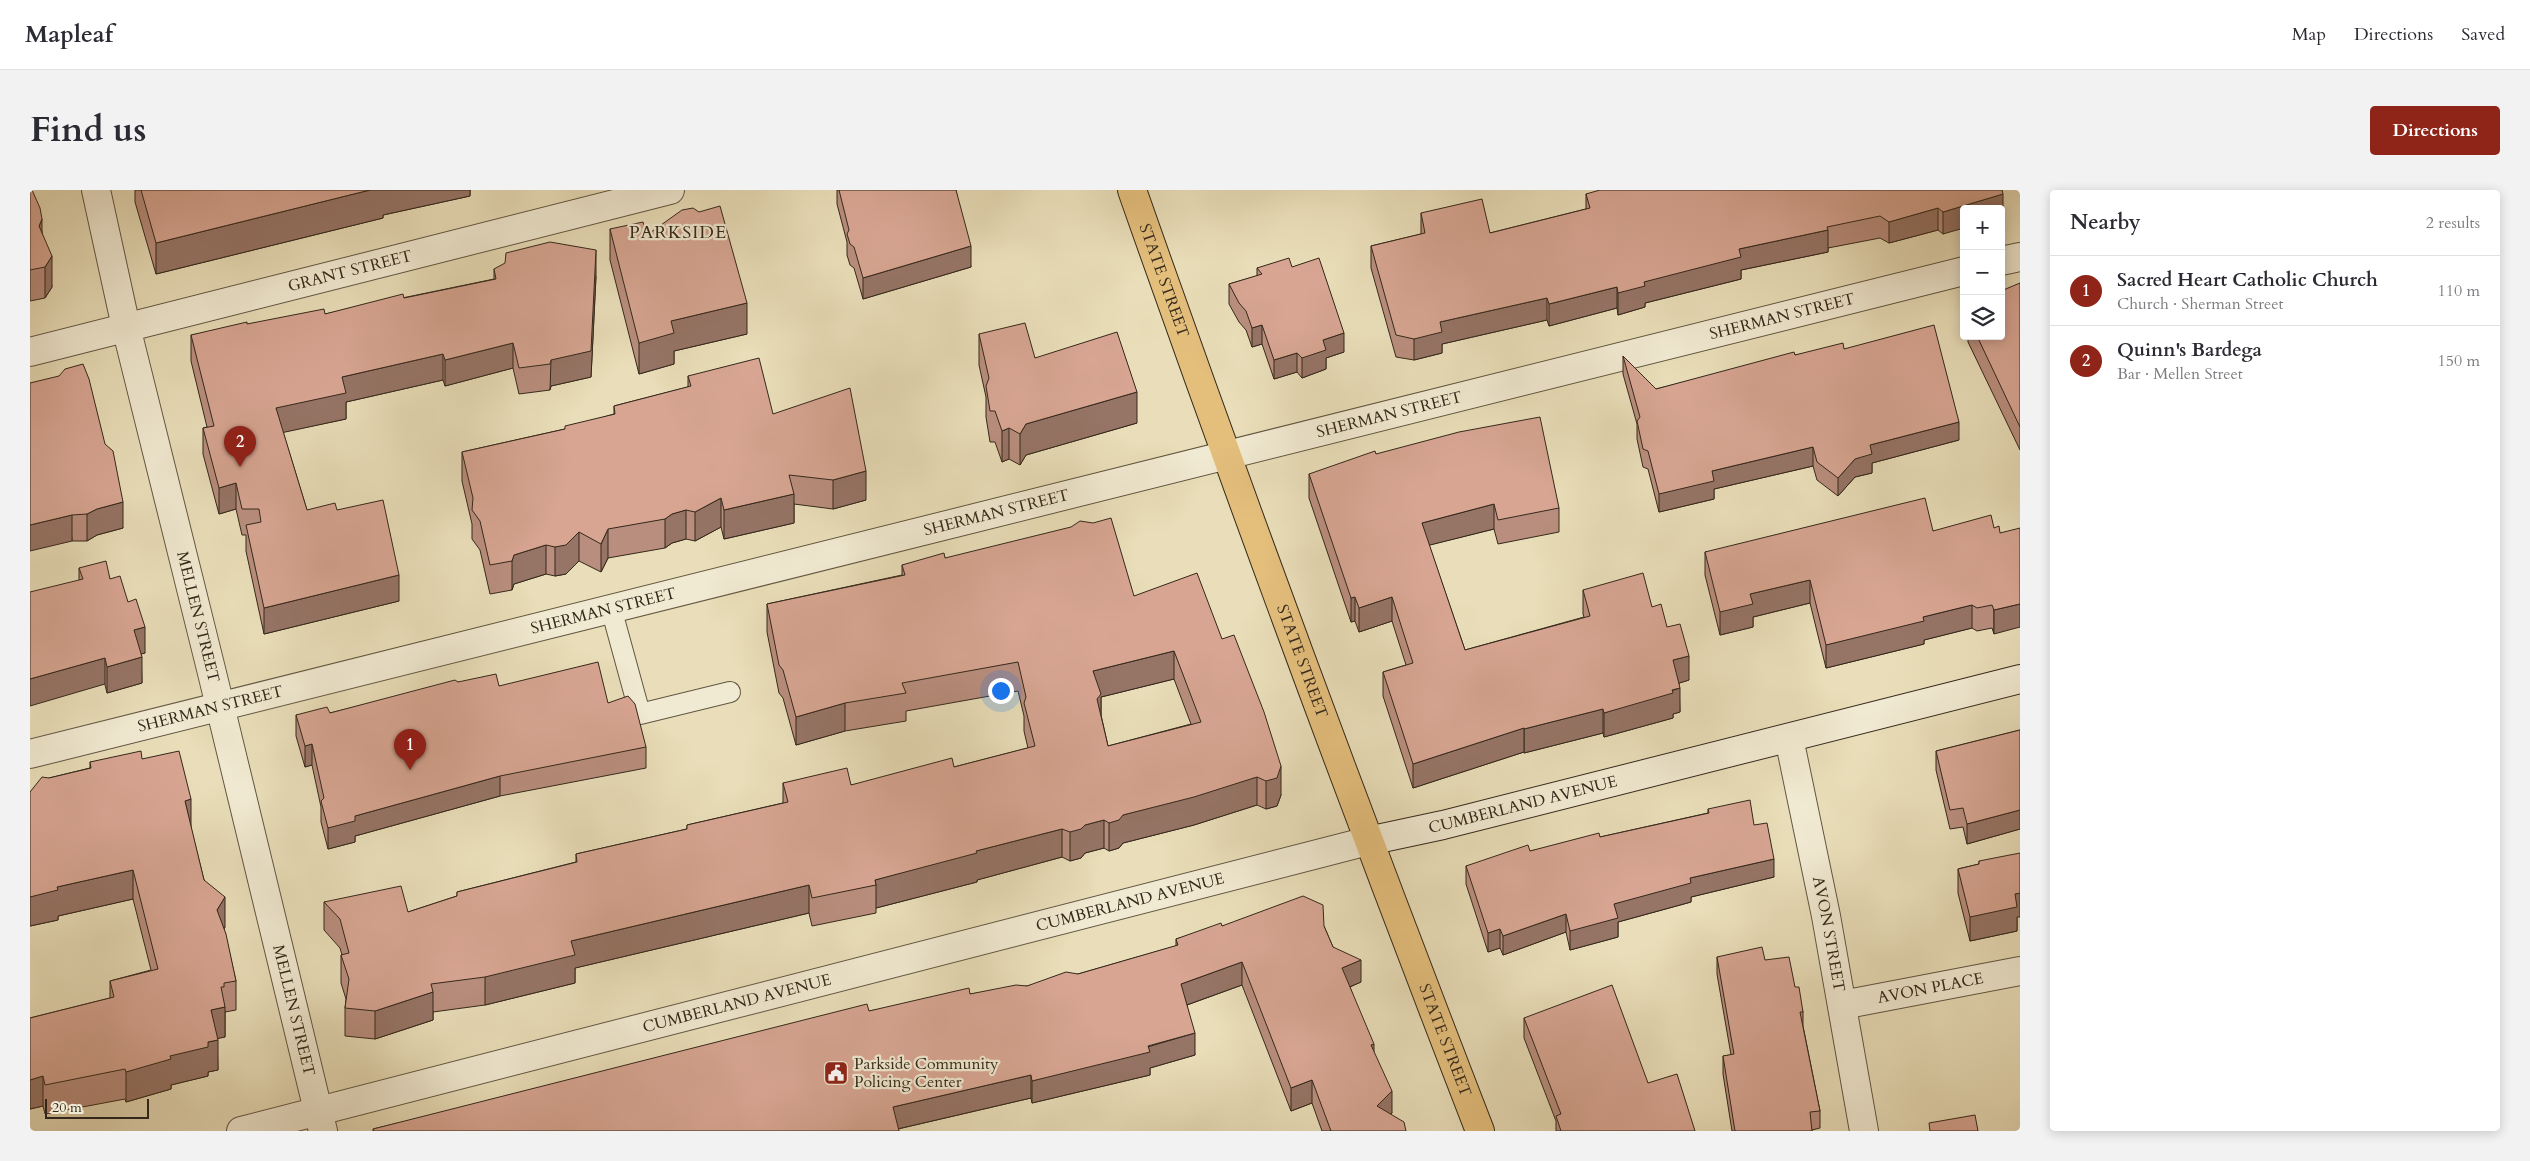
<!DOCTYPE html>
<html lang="en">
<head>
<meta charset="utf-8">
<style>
  :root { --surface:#fff; --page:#f2f2f3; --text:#2b2b33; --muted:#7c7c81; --line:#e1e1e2; --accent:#8f2418 }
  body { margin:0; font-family:Cardo,serif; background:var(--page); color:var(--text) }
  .controls { position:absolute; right:15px; top:15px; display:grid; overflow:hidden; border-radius:5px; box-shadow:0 2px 12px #0003 }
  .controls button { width:45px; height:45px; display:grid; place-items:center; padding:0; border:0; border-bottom:1px solid var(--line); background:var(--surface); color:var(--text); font:25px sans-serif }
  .scale { position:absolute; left:15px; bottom:12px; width:104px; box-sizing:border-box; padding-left:5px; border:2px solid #34281b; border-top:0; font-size:14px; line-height:18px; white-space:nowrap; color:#34281b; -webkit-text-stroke:4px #f1ead2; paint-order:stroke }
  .you { position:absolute; left:970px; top:500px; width:18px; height:18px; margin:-12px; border:4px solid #fff; border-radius:50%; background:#1a73e8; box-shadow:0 0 0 8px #1a73e833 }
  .badge { display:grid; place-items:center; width:32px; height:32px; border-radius:50%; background:var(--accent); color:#fff; font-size:16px; font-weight:700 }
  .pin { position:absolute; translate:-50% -41px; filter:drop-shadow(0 1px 2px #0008) }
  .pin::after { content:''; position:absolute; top:26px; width:18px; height:15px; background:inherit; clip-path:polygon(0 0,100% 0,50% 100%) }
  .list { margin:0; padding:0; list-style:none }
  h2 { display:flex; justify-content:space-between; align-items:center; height:65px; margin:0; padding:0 20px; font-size:21px }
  h2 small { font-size:16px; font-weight:400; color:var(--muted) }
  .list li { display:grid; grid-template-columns:32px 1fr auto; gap:15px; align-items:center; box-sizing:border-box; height:70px; padding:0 20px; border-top:1px solid var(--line) }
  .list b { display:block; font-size:19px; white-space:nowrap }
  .list p { margin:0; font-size:16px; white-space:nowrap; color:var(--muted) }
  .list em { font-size:16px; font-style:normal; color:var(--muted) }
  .icon { flex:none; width:28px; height:28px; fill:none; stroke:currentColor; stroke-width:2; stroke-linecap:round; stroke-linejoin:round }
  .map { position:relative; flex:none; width:1990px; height:941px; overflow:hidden; border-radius:5px }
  header { display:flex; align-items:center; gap:30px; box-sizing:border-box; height:70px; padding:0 25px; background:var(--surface); border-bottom:1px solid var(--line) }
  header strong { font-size:24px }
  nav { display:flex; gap:28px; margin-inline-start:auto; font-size:18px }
  .intro { display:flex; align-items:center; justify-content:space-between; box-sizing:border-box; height:120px; padding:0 30px }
  h1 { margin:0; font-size:35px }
  .button { padding:12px 22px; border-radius:5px; background:var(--accent); color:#fff; font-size:18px; font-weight:700 }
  main { display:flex; gap:30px; padding:0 30px }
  aside { flex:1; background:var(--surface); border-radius:5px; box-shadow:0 2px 12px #0003 }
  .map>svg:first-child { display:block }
</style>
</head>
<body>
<header>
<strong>Mapleaf</strong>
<nav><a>Map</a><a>Directions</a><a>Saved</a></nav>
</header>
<div class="intro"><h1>Find us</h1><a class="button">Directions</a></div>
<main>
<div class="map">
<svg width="1990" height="941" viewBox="0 0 1990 941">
  <rect width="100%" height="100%" fill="#e9deb9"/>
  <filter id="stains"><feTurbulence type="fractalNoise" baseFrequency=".004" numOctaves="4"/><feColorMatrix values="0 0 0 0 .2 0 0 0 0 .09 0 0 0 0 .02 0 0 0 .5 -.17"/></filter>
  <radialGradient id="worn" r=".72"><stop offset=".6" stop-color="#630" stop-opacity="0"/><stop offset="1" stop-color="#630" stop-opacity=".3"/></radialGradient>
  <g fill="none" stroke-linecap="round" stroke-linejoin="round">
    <defs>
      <path id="lane" d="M581,418L610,524L700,502"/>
      <g id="street">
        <path id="s1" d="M66,0L96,137L182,483L293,941"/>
        <path d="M1971,71L1990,67"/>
        <path id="s2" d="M0,162L640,0"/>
        <path id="s3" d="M1759,548L1796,726L1834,941"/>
        <path id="s4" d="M0,564L1934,81"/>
        <path id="s5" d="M1812,815L1990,781"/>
        <path id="s6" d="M211,941L1338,651"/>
      </g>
      <g id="secondary">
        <path id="s7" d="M1338,651L1413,635L1990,489"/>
      </g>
      <g id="primary">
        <path id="s8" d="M1102,0C1213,316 1329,629 1450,941"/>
      </g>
    </defs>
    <use href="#lane" stroke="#615642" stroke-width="22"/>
    <use href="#street" stroke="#615642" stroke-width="30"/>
    <use href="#secondary" stroke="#34281b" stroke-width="30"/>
    <use href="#primary" stroke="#34281b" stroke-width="30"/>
    <use href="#lane" stroke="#f1ead2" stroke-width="20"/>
    <use href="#street" stroke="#f1ead2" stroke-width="28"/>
    <use href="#secondary" stroke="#f1ead2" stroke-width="28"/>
    <use href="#primary" stroke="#e4bf7c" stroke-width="28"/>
  </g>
  <g fill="#b98e7e" stroke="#34281b" fill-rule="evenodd">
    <path d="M0,0L12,42L22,97L15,108L0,111Z"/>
    <path d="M105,0H441H440V6L353,25V28L126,84L105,12Z"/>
    <path d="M807,0H926L941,77L833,109L824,78L820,75L817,65V52L807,14Z"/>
    <path d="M1972,0L1973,26H1971V19L1913,44L1908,40L1859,53L1850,48L1798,58V62L1711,80V89L1615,113V117L1588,125L1587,118L1519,136L1517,130L1412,154V163L1384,170L1366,167L1341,78V56L1391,44V23L1460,43L1556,19V4Z"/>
    <path d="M580,39L617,45L717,144L644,161V174L609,184L580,70Z"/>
    <path d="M1262,77L1314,162L1296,168V179L1272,188L1267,182L1244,189L1232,154L1222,157L1216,140L1209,132L1199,114V94L1227,86V78Z"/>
    <path d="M464,79L566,86L561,187L521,196L520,200L489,204L483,178L415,196L413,190L316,212V229L253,242L277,320H307L369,411L234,444L216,361V345H212L206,319L189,324L173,264V238L177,237L161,171V145L295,124L464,89Z"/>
    <path d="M1990,93V260L1938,152V146H1971Z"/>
    <path d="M949,144L1005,168L1107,233L996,265L990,275L979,269L972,272L965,252H960L956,227V207L949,175Z"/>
    <path d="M1814,159L1929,250L1842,273V283L1825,287L1808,306L1787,290L1783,276L1684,299V309L1629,322L1618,279L1613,277L1607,249V234L1593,184V166L1626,199L1765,165Z"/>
    <path d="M29,186L93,338L67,345L57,351H42Z"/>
    <path d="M658,186L743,224L836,310L803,319L764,314V333L694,349L691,337L665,351L656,349L642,353L635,358L578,368L571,382L549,371L536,384L525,386L516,384L484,394L482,400L460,404L450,360L442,349V334L432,291V262L535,239L584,224V216L658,197Z"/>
    <path d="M1279,284L1529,318V342L1468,354L1464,339L1399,355L1435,460L1554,427L1553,424V400L1622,417L1637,437L1659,490L1649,493L1650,522L1643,524V528L1574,547L1573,543L1494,563V562L1383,598L1353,506V482L1376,475L1362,431L1329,442L1325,431L1321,432L1279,308Z"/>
    <path d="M1964,338V444L1962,438L1947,441L1942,438L1894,450V454L1796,478L1780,413L1723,427V437L1690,445L1675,385V362L1903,341Z"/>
    <path d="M915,368L1104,406L1192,449L1251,605L1247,616L1236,619L1227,615L1164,635L1093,653L1089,658L1079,661L1074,658L1055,663L1051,668L1040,671L1032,667L947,690V692L846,718V723L782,736L779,723L545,778V793L455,815L403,822V830L345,849L315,846V818L316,809L311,793V765H312L310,758L294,740V712L378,722L427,706V702L546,672V664L657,639V635L753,613V593L821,595L924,577L998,558L994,541V526L988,501L876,521V531L815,541L766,555L753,508L749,503L737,442V414L872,385V375ZM1144,489L1161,534L1078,556L1071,525V507Z"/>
    <path d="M49,378L80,389L98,412L115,463L111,464L112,493L77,503L49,390Z"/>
    <path d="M428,492L469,496L578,513L616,557V578L470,606L325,646V652L298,659L291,632V617L282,575L275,577L266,546V525L300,523Z"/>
    <path d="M1990,540V639L1937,654L1933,637L1920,639L1906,580V561Z"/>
    <path d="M112,569L161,638L174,690L195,737L194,739L206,791V820L195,822V847L187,848L188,880L178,882V886L141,895V899L96,912L95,909L15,924L13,916L0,919V828L80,808V791L121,780L103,709L28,726V730L0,736V602L19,588L60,578V572Z"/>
    <path d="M1678,619L1724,635L1744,687L1661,707V712L1588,732V747L1540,760L1536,742L1473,765L1470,758L1458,762L1436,694V676L1500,661L1570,647L1678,623Z"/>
    <path d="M1949,671L1987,727V741L1940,751L1928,703V679L1949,674Z"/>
    <path d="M1192,736H1294L1303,757L1331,792L1320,797L1344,863L1362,923L1360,924L1376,941H1292L1282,913L1261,921L1212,795L1157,815L1165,865L1120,878V885L1002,913L1001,908L868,939L869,941H343V939L839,821L940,804L997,796L1048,784L1146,756V749Z"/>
    <path d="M1687,767L1735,770L1765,797L1773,822V836L1790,921V938L1782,940V941H1702L1693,884V866L1701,865L1687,784Z"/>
    <path d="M1494,828L1618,893L1665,941H1526V931L1494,848Z"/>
  </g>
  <g fill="#967466" stroke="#34281b">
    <path d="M340,0H441H440V6L353,25V28L126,84V53Z"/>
    <path d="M1973,4V26H1971V19H1934V38L1913,44V22Z"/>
    <path d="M1908,18V40L1859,53V32Z"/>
    <path d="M12,29V60L9,36Z"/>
    <path d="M1798,40V62L1711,80V89L1615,113V117L1588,125V103L1614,92L1709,59Z"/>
    <path d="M941,56V77L833,109V88Z"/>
    <path d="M566,60V86L561,187L521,196L520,200L521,170Z"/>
    <path d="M22,66V97L15,108V77Z"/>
    <path d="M1587,97V118L1519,136V114Z"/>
    <path d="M1517,108V130L1412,154V163L1384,170V149L1410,132Z"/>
    <path d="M717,113V144L644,161V174L609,184V153L641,131Z"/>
    <path d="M1232,135V154L1222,157V138Z"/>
    <path d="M1314,143V162L1296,168V179L1272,188V168L1293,150Z"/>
    <path d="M483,153V178L415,196V170Z"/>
    <path d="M1267,163V182L1244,189V170Z"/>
    <path d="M413,164V190L316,212V229L246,244V218L312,187Z"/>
    <path d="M1107,202V233L996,265L990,275V244L996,234Z"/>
    <path d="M1929,232V250L1842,273V283L1825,287L1808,306V288L1825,269L1840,255Z"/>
    <path d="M979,238V269L972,272V241Z"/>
    <path d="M1783,257V276L1684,299V309L1629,322V304L1682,281Z"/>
    <path d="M836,281V310L803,319V290Z"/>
    <path d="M206,293V319L189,324V298Z"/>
    <path d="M764,304V333L694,349V320Z"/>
    <path d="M691,308V337L665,351V322Z"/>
    <path d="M93,312V338L67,345L57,351V324L67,319Z"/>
    <path d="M1464,314V339L1392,357V333Z"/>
    <path d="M656,320V349L642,353L635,358V329L642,324Z"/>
    <path d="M42,325V351L0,361V335Z"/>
    <path d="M578,339V368L571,382V354Z"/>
    <path d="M549,342V371L536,384L525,386V357Z"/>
    <path d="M516,355V384L484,394L482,400V371L484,365Z"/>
    <path d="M369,385V411L234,444V418Z"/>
    <path d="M1780,390V413L1723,427V437L1690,445V422L1720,404Z"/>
    <path d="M1325,407V431L1321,432V408Z"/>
    <path d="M1362,407V431L1329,442V418Z"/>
    <path d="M1990,414V437L1964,444V420Z"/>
    <path d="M1942,415V438L1894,450V454L1796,478V455L1893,427Z"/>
    <path d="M115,437V463L104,466V440Z"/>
    <path d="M1144,461V489L1071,507V532L1067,537L1063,481Z"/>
    <path d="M1659,466V490L1643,495V470Z"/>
    <path d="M112,467V493L77,503V477Z"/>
    <path d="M75,468V494L0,516V489Z"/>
    <path d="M1650,498V522L1643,524V528L1574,547V523Z"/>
    <path d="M815,513V541L766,555V527Z"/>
    <path d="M1573,519V543L1494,563V539Z"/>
    <path d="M1494,538V562L1383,598V574Z"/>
    <path d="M282,554V575L275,577V556Z"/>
    <path d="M1251,576V605L1247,616L1236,619V591Z"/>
    <path d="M470,586V606L325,646V652L298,659V638L325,626Z"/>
    <path d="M1227,587V615L1164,635L1093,653L1089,658L1079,661V633L1093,625Z"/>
    <path d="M161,609V639L155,611Z"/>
    <path d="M1990,620V639L1937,654V634Z"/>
    <path d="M1074,630V658L1055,663L1051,668L1040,671V642L1055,635Z"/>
    <path d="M1032,639V667L947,690V692L846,718V695L845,690L946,661Z"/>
    <path d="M1744,669V687L1661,707V712L1588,732V747L1540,760V741L1584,714L1660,688Z"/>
    <path d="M103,680V709L28,726V730L0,736V707L27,697Z"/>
    <path d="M779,695V723L545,778V793L455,815V787L541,751Z"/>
    <path d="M1990,703V727H1987V741L1940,751V727L1985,704Z"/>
    <path d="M195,707V737L187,749V720Z"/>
    <path d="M1536,724V742L1473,765V746Z"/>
    <path d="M1470,739V758L1458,762V743Z"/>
    <path d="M1331,770V792L1312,800V778Z"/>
    <path d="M1212,772V795L1151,817V794Z"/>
    <path d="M403,802V830L345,849V821Z"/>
    <path d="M195,817V847L181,850V820Z"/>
    <path d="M1165,843V865L1120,878V885L1002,913V891Z"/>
    <path d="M188,850V880L178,882V886L141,895V899L96,912V882L178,852Z"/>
    <path d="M1344,854V877L1341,855Z"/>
    <path d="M1001,885V908L863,940V917Z"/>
    <path d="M13,886V916L0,919V890Z"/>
    <path d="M1282,890V913L1261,921V898Z"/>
    <path d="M1362,901V923L1347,939V916Z"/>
  </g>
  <g fill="#d7a592" stroke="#34281b" fill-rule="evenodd">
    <path d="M0,0H2L10,18L12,29L9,36L22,66L15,77L0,80Z"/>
    <path d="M111,0H340L126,53Z"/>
    <path d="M809,0H926L941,56L833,88L824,57L820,54L817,44L819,40Z"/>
    <path d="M1570,0H1972L1973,4L1913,22L1908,18L1859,32L1850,26L1797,37L1798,40L1709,59L1711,67L1614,92L1615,96L1588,103L1587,97L1519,114L1517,108L1410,132L1412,142L1384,149L1366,145L1341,56L1395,43L1391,23L1452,9L1460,43L1560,18L1556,4Z"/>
    <path d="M690,16L717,113L641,131L644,143L609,153L580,39L613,32L617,45L652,20L663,18L669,22Z"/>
    <path d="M520,52L566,60L561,161L521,170L520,174L489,178L483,153L415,170L413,164L312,187L316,203L246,218L277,320L305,313L307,320L353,310L369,385L234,418L216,335L231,332L229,319H212L206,293L189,298L173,238L184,236L161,145L217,132V134L294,119L295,124L373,104L374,108L466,89L464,79L475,73L476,63Z"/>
    <path d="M1259,68L1262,77L1289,68L1314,143L1293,150L1296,160L1272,168L1267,163L1244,170L1232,135L1222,138L1216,121L1209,113L1199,94L1232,84L1227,78Z"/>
    <path d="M1990,93V237L1947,146H1971V101Z"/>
    <path d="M995,133L1005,168L1087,142L1107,202L996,234L990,244L979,238L972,241L965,221H960L956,196L959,188L949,144Z"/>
    <path d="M1904,135L1929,232L1840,255L1842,264L1825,269L1808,288L1787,272L1783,257L1682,281L1684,291L1629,304L1618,261L1613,259L1607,231L1610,227L1593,166L1626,199L1764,162L1765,165L1813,153L1814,159Z"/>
    <path d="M729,168L743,224L820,198L836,281L803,290L759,285L764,304L694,320L691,308L665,322L656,320L642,324L635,329L578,339L571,354L549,342L536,355L525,357L516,355L484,365L482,371L460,375L450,331L442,320L443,308L432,262L535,239V236L585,224L584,216L661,196L658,186Z"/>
    <path d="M53,174L59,189L75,254L83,261L93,312L67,319L57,324L42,325L0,335V193L29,186L35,179Z"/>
    <path d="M1510,227L1529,318L1468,330L1464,314L1392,333L1435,460L1560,426L1553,400L1613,383L1622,417L1631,414L1637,437L1650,434L1659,466L1643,470L1650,498L1642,500L1643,503L1574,523L1573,519L1494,539V538L1383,574L1353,482L1383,473L1362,407L1329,418L1325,407L1321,408L1279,284L1345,261L1346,264L1429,242Z"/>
    <path d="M1895,308L1903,341L1961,325L1964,338L1969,336L1970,343L1990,338V414L1964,420L1962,415L1947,418L1942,415L1893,427L1894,431L1796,455L1780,390L1720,404L1723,414L1690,422L1675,362Z"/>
    <path d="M1081,328L1104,406L1167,383L1192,449L1204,445L1234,522L1251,576L1247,588L1236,591L1227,587L1164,607L1093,625L1089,630L1079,633L1074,630L1055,635L1051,639L1040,642L1032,639L946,661L947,663L845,690L846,695L782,708L779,695L541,751L545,765L455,787L401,794L403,802L345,821L315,818L319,789L311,765L319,763L310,729L294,712L371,696L378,722L427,706V702L547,672L546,664L657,639V635L758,612L753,593L817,578L821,595L922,568L924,577L1005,556L994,513L996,507L988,472L872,493L876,503L815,513L766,527L753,480L749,475L737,414L875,385L872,375L914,363L915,368L1041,337L1050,331L1063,333ZM1144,461L1171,532L1078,556L1067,509L1071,504L1063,481Z"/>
    <path d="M76,371L80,389L90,386L98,412L106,409L115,437L104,440L112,467L77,477L75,468L0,489V402L53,389L49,378Z"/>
    <path d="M568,472L578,513L598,506L605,514L616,557L470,586L325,626V631L298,638L291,611L294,608L282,554L275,556L266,525L297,517L300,523L425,490L428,492L466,484L469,496Z"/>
    <path d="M1990,540V620L1937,634L1933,618L1920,620L1906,561Z"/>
    <path d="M111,561L112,569L149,561L161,609L155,611L174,690L195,707L187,720L196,744L206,791L194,793V797H191L195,817L181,820L188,850L178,852V857L140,866L141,869L96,882L95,879L15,895L13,886L0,890V828L84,807L80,791L128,779L103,680L27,697L28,700L0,707V602L12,587L19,588L61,578L60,572Z"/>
    <path d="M1720,610L1724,635L1737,633L1744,669L1660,688L1661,693L1584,714L1588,728L1540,741L1536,724L1473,746L1470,739L1458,743L1436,676L1498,655L1500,661L1569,643L1570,647L1679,623L1678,619Z"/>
    <path d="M1990,663V703L1985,704L1987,717L1940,727L1928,679L1949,674V671Z"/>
    <path d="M1273,706L1293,715L1294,736L1303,757L1331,770L1312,778L1344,854L1341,855L1362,901L1347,916L1374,932L1376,941H1301L1282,890L1261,898L1212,772L1151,794L1165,843L1118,856L1120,862L1002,891L1001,885L863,917L869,941H344L343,939L837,814L839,821L939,798L940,804L986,795L997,796L1036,782L1048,784L1148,755L1146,749L1191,733L1192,736Z"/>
    <path d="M1732,757L1735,770L1759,767L1765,797H1769L1773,822H1770L1790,921L1780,922L1782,941H1705L1693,866L1704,864L1687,767Z"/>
    <path d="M1582,795L1618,893L1647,884L1665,941H1531L1526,926L1531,924L1494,828Z"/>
    <path d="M1945,925L1948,941H1900L1899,933Z"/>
  </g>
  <defs>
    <symbol id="civic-square" viewBox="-11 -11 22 22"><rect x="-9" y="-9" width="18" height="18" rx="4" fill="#8f2418" stroke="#f1ead2"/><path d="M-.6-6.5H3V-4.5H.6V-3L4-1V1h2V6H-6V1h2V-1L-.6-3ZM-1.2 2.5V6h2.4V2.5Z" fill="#fff"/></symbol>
  </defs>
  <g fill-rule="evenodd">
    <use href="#civic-square" x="792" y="869" width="28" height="28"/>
  </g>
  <g text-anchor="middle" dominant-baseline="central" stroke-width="4.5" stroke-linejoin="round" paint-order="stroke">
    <g font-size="16" fill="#34281b" stroke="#f1ead2">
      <text stroke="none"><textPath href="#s2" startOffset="330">GRANT STREET</textPath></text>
      <text stroke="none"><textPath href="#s8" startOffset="96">STATE STREET</textPath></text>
      <text stroke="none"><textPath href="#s4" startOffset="1806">SHERMAN STREET</textPath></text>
      <text stroke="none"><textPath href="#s4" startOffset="1401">SHERMAN STREET</textPath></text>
      <text stroke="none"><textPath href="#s4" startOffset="996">SHERMAN STREET</textPath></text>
      <text stroke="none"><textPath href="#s4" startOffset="591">SHERMAN STREET</textPath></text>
      <text stroke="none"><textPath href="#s1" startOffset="439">MELLEN STREET</textPath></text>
      <text stroke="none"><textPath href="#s8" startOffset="501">STATE STREET</textPath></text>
      <text stroke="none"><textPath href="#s4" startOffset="186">SHERMAN STREET</textPath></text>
      <text stroke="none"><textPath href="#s7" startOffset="159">CUMBERLAND AVENUE</textPath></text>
      <text stroke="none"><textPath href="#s6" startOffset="918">CUMBERLAND AVENUE</textPath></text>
      <text stroke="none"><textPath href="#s3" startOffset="200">AVON STREET</textPath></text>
      <text stroke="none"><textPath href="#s5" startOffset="90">AVON PLACE</textPath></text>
      <text stroke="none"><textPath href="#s6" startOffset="512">CUMBERLAND AVENUE</textPath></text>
      <text stroke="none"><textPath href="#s1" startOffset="844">MELLEN STREET</textPath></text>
      <text stroke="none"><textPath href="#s8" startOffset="906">STATE STREET</textPath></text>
    </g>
    <g font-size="16" fill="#34281b" stroke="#f1ead2" text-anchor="start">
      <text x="824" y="874">Parkside Community<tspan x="824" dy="18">Policing Center</tspan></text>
    </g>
    <g font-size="18" letter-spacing="1" fill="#34281b" stroke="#f1ead2">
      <text x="648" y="42">PARKSIDE</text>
    </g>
  </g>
  <rect width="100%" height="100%" filter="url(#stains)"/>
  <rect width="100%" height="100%" fill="url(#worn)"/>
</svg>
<div class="controls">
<button>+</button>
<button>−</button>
<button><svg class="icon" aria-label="layers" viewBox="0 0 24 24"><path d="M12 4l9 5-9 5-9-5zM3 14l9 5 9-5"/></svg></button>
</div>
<div class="scale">20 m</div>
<div class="you"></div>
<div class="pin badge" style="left:380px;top:580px">1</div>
<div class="pin badge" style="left:210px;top:277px">2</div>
</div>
<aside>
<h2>Nearby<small>2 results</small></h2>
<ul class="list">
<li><span class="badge">1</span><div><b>Sacred Heart Catholic Church</b><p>Church · Sherman Street</p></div><em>110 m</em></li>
<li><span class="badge">2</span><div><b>Quinn's Bardega</b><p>Bar · Mellen Street</p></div><em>150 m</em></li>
</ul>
</aside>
</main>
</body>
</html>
